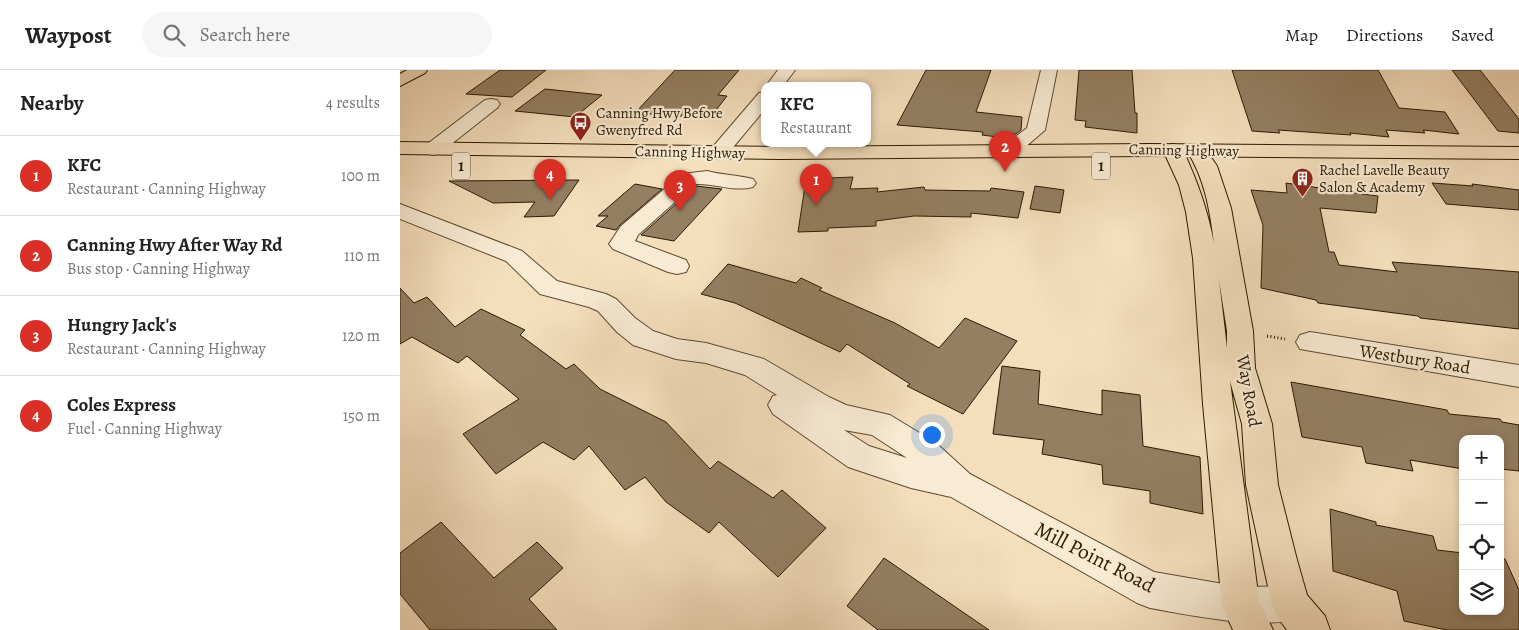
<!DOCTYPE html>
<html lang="en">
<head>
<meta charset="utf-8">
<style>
  :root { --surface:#fff; --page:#f6f6f6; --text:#222; --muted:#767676; --line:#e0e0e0; --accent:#d93025 }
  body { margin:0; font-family:Alegreya,serif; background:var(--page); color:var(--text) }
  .controls { position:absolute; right:15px; bottom:15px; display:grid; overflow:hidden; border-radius:10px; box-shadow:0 2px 8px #0003 }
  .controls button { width:45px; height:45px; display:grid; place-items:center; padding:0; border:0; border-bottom:1px solid var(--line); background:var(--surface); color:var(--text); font:25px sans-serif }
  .you { position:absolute; left:531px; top:364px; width:18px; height:18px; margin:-12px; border:4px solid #fff; border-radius:50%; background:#1a73e8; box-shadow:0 0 0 8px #1a73e833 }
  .badge { display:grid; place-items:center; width:32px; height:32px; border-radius:50%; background:var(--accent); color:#fff; font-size:16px; font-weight:700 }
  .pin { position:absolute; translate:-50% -41px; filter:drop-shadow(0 1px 2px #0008) }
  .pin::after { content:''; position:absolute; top:26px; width:18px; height:15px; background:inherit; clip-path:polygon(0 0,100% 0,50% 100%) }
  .popup { position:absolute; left:361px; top:12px; width:110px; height:65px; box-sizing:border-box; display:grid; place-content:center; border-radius:10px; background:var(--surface); filter:drop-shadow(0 1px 4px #0005); font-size:16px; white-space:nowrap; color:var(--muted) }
  .popup b { font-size:19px; color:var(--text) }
  .popup::after { content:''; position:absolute; left:50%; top:100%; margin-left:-10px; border:10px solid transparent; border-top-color:var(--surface) }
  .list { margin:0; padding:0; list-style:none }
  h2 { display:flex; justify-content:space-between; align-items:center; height:65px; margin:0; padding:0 20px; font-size:21px }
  h2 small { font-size:16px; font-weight:400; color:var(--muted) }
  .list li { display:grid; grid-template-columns:32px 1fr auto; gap:15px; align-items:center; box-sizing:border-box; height:80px; padding:0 20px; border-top:1px solid var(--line) }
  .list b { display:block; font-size:19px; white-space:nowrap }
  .list p { margin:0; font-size:16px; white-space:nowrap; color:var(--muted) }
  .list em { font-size:16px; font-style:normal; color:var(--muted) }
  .icon { flex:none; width:28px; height:28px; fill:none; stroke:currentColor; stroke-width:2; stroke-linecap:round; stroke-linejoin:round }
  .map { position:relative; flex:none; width:1119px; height:560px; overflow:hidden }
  header { display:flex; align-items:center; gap:30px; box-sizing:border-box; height:70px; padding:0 25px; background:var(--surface); border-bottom:1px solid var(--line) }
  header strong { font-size:24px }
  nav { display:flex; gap:28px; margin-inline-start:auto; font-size:18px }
  .search { width:350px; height:45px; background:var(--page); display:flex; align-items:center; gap:12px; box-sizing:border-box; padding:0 18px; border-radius:28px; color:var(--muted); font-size:19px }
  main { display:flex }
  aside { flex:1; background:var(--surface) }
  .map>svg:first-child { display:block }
</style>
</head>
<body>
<header>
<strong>Waypost</strong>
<div class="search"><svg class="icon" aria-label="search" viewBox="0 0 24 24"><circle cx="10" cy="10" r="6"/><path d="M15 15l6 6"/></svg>Search here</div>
<nav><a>Map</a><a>Directions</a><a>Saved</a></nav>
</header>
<main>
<aside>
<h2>Nearby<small>4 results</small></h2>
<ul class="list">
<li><span class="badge">1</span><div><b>KFC</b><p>Restaurant · Canning Highway</p></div><em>100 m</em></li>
<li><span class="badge">2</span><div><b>Canning Hwy After Way Rd</b><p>Bus stop · Canning Highway</p></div><em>110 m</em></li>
<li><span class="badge">3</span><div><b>Hungry Jack's</b><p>Restaurant · Canning Highway</p></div><em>120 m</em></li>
<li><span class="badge">4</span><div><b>Coles Express</b><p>Fuel · Canning Highway</p></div><em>150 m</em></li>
</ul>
</aside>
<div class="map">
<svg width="1119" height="560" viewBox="0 0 1119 560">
  <rect width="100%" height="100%" fill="#f4debc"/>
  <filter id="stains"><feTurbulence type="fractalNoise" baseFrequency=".004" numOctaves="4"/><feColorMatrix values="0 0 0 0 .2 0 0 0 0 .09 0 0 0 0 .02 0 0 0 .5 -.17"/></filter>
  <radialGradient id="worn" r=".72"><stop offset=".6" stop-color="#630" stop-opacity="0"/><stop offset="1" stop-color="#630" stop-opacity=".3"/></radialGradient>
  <g fill="#947f63" stroke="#2b1902">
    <path d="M100,0H146L112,27L66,24Z"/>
    <path d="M275,0H339L318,25L327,26L310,48L235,43Z"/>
    <path d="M526,0H591L576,42L622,47L621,60L616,64L606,63L605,68L582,65L583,62L497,55Z"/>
    <path d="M679,0H732L735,43H737V63L685,57L686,51L675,50Z"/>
    <path d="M832,0H978L999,38L1045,42L1059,64L1023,60L1025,63L986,60L989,67L950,63L951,65L878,60L880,63L852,61Z"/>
    <path d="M1052,0H1080L1119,49V63L1098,61Z"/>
    <path d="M145,19L202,25L175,47L115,41Z"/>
    <path d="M453,107L450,119L478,118L477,122L524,117L525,120L590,121L591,118L624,122L618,148L571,143V147L514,146L476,151V156L428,158V161L398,162L406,109Z"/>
    <path d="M179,110L154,146L124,147L135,132L93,133L49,111Z"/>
    <path d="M886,113L920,118L919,114L951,117L954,123L978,126L976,143L920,138L929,182H934L939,195L997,202L992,192L1119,202V259L1020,248L1018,246L918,233L916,230L861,218L863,155L851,120L887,123Z"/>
    <path d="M1032,113L1073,116L1072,114L1119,120V140L1046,134Z"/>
    <path d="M235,114L262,119L220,155L216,160L196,156L208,146H198Z"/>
    <path d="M296,116L322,119L274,171L241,165Z"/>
    <path d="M635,116L664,120L660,143L630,139Z"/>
    <path d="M328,194L396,213L401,208L422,218L419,220L495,253L539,278L565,248L617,271L563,344L507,316L510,314L447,274L440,282L335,233L301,224Z"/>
    <path d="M0,218L14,233L27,227L55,257L81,239L125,260L120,265L166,299L174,294L200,319L266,352L310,399L318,391L373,428L382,420L426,458L378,507L319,452L309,463L266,432L245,407L225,420L189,376L174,390L143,372L96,404L63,364L119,329L67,286L58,293L12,267L0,274Z"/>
    <path d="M602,296L640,301L638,334L702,345V320L740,325L743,376L800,387L803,444L750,433V421L703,414L702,395L642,384L644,370L593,364Z"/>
    <path d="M891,312L1047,340L1049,344L1100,349L1102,352L1119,355V401L1100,399V369H1063V399L1010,390L1013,401L966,393L962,377L902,367Z"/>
    <path d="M930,439L976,452V455L1033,466L1037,480L1063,483V541H1100V489H1105L1119,520V560H1047L1004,551L997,521L933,501Z"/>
    <path d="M41,452L94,508L137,472L163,498L129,529L157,560H30L0,524V483Z"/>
    <path d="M484,488L589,560H478L447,536Z"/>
  </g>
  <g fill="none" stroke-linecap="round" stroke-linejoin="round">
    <defs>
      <g id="minor">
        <path d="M378,0H395L383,16H366Z"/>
        <path d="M641,0H657L645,60L616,85L609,87L602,85L599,81L602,77L627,58Z"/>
        <path d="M365,22V39L325,87L318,89L311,87L308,83L311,79L359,23Z"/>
        <path d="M91,29L97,30L100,34L97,38L40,83L33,85L26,83L23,79L26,75L85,30Z"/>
        <path d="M307,101C322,105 338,105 353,109L356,113L353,117C334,122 314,113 295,114L238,165L235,171L286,190L289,196L286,202L277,204L268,202L213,179L209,174L221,156L282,104Z"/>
        <path d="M0,134L122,181L157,211L206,224L216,229L235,248L253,261L277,269L306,273L364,289L429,327L446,335L490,345L536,373L570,404L754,502L841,517L891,516L904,522L910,535L904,548C862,560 794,546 750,538L737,533L551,427L511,418L448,397L373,344L368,335L373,326L377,325L345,305L306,293L276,289L233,275L217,262L198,241L189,237L140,224L106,191L0,149ZM444,360L472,365L507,388L469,376Z"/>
        <path d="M910,262L1119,295V317L900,279L896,272L900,265Z"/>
      </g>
      <g id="major">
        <path d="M7,0H27L25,3L0,16V4Z"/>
        <path d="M773,74L780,76L783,80C798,113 807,138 814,173C810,141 805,109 787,81L790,77L797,75L804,77L817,96L831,138L853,261L855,298L872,354L878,415L897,490L907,525L925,546L930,560H887L878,548L872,535L846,415L842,354L830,311L859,531L873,560H833L822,536L803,334L793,188L786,142L779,115L763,80L766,76ZM819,210L827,261V278Z"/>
      </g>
      <path id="highway" d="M0,72L381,77L750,74L1119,77V89L750,86L381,89L0,84Z"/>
    </defs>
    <use href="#minor" stroke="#5d4a30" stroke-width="2"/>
    <use href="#major" stroke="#2b1902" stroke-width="2"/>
    <use href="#highway" stroke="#2b1902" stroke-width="2"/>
    <path stroke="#2b1902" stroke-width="3" stroke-dasharray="1 2.5" stroke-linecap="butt" d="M867,266L885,269"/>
    <use href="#minor" fill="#f8ead3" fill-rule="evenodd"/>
    <use href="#major" fill="#f4debc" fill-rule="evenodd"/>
    <use href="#highway" fill="#f4debc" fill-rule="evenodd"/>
  </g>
  <defs>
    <symbol id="bus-pin" viewBox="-11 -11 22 30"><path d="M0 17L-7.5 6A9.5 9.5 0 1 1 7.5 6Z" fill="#8f2418" stroke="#f8ead3"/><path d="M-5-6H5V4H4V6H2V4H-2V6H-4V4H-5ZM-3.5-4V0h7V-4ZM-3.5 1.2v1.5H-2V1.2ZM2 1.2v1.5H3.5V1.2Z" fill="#fff"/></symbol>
    <symbol id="building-pin" viewBox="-11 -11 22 30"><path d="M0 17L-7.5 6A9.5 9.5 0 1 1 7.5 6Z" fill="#8f2418" stroke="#f8ead3"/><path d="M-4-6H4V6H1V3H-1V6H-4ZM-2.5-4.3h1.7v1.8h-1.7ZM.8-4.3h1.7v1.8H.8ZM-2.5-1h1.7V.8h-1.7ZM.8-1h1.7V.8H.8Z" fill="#fff"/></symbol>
  </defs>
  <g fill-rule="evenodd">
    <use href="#bus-pin" x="168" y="40" width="25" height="34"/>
    <use href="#building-pin" x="890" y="96" width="25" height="34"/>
  </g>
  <g text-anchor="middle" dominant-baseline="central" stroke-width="4.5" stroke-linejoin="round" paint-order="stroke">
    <g font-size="15" fill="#2b1902" stroke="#f8ead3" text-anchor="start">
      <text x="196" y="43">Canning Hwy Before<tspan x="196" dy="17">Gwenyfred Rd</tspan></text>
      <text x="919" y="100">Rachel Lavelle Beauty<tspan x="919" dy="17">Salon &amp; Academy</tspan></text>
    </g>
    <g font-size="15" fill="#2b1902" stroke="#f8ead3">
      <text transform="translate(784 80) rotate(1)">Canning Highway</text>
      <text transform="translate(290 82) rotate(1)">Canning Highway</text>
    </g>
    <g fill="#f8ead3" stroke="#685841" stroke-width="1">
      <rect x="52" y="82.5" width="18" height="27" rx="4"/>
      <rect x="692" y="82.5" width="18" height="27" rx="4"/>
    </g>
    <g font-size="16" font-weight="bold" fill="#2b1902">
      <text x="61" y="96">1</text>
      <text x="701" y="96">1</text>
    </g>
    <g font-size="18" fill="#2b1902" stroke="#f8ead3">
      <text transform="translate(1015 289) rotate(9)">Westbury Road</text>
      <text transform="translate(849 321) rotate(80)">Way Road</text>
    </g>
    <g font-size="21" fill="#2b1902" stroke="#f8ead3">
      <text transform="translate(695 487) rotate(27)">Mill Point Road</text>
    </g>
  </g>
  <rect width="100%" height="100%" filter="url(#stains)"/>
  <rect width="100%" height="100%" fill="url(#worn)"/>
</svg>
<div class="controls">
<button>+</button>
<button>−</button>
<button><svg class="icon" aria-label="locate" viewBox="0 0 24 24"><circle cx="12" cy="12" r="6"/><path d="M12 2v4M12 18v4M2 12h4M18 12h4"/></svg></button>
<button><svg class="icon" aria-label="layers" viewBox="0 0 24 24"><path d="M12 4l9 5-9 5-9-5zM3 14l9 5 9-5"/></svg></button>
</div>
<div class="you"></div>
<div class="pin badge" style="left:416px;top:135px">1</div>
<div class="popup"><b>KFC</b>Restaurant</div>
<div class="pin badge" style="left:605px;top:102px">2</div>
<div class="pin badge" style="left:280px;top:141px">3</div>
<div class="pin badge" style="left:150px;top:130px">4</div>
</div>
</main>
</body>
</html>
